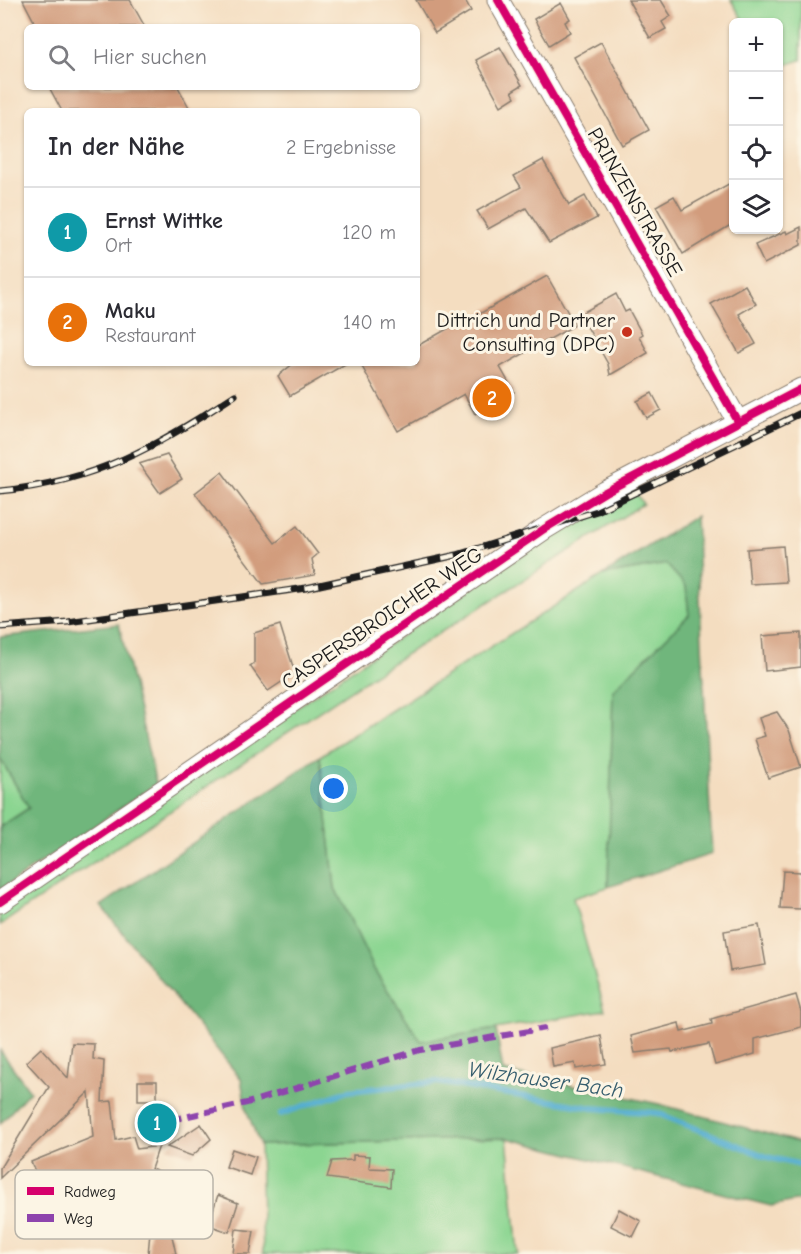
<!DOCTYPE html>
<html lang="de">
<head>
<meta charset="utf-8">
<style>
  :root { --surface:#fff; --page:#f7f7f7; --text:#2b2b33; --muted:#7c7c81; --line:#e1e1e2; --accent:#d93025 }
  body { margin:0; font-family:"Comic Neue",sans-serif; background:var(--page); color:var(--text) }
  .controls { position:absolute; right:18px; top:18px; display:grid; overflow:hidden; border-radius:9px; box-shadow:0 2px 4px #0004 }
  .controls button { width:54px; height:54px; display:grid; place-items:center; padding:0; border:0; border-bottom:2px solid var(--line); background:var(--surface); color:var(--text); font:30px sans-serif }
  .you { position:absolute; left:334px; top:789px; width:21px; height:21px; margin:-15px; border:4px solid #fff; border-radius:50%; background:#1a73e8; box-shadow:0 0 0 9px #1a73e833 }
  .badge { display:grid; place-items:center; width:39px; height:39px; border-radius:50%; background:var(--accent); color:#fff; font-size:20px; font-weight:700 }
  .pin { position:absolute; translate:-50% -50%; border:3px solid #fff; box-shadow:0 2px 6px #0006 }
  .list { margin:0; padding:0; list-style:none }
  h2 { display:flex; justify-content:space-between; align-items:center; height:78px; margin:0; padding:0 24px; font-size:26px }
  h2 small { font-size:20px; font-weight:400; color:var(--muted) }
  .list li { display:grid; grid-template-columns:39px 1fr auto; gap:18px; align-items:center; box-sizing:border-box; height:90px; padding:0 24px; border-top:2px solid var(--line) }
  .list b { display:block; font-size:22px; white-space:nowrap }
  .list p { margin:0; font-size:20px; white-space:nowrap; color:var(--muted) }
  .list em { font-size:20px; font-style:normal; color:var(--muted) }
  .icon { flex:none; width:33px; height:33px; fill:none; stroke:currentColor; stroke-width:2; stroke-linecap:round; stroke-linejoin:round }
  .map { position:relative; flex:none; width:801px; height:1254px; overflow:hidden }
  .search { position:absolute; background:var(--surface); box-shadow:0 2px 4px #0004; left:24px; top:24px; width:396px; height:66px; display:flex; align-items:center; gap:15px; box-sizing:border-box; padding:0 21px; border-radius:9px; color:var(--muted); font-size:22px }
  .panel { position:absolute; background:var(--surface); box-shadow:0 2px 4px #0004; left:24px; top:108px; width:396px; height:258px; border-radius:9px }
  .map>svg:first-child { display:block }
</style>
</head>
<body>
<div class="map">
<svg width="801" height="1254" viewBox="0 0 801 1254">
  <rect width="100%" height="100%" fill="#fcf5e5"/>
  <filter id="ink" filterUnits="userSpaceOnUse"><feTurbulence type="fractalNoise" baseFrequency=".0167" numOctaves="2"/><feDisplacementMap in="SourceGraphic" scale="12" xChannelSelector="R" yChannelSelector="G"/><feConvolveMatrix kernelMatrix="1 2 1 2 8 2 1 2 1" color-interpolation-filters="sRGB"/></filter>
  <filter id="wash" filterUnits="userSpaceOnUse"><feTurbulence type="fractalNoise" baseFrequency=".008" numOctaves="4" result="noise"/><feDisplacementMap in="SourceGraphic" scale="24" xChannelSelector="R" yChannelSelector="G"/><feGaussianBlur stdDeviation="1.35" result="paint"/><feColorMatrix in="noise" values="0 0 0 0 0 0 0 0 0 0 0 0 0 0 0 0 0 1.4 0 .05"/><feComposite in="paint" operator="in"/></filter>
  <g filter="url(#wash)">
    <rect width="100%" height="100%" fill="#f4ddc0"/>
    <g fill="#8bd591" stroke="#547856" stroke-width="1.5">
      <path d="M731,0H801V60L779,67L778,22H744Z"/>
      <path d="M633,488L643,504L378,672L0,925V909L503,567Z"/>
      <path d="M666,564L686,586L689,615L613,690L608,887L573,898L605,1010L421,1042L375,971L335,888L320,756L603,575Z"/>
      <path d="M0,758L29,808L0,827Z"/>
      <path d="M507,1138L518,1254H263L260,1145Z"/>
    </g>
    <g fill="#70b67b" stroke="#46694c" stroke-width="1.5">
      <path d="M696,516L712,854L608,887L613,690L689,615L686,586L666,564L603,575Z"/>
      <path d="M119,624L156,784L0,890V827L29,808L0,758V637Z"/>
      <path d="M320,756L335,888L375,971L421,1041L496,1029L503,1071L659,1104L801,1143V1200L771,1206L507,1138L260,1145L246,1109L241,1079L101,906Z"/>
      <path d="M0,1050L30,1091L0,1124Z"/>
    </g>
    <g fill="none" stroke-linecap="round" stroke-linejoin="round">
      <path stroke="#53add0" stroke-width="6" d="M281,1114L348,1091L437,1082L593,1108L657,1113L767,1157L801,1165"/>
    </g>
    <g id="blocks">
      <g fill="#d29c7d">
        <path d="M23,0H130L145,27H37Z"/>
        <path d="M416,0H465L471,11L435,33Z"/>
        <path d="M628,0H661L671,16L662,22L666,29L650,38Z"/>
        <path d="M561,3L570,19L565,22L570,32L549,45L534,19Z"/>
        <path d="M601,42L649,130L622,145L574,57Z"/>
        <path d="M500,47L522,85L512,91L515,97L501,106L476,60Z"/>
        <path d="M49,87H178L191,111H62Z"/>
        <path d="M543,160L569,205L585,196L597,218L549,243L526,208L488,229L477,211L521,187L514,176Z"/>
        <path d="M734,181V223L683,254L656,206L674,196L682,210Z"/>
        <path d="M801,227V245L764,264L755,245L786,231L787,234Z"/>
        <path d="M547,276L575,325L500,367L514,392L475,414L464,394L398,431L360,363H417V346L463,320L465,322Z"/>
        <path d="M745,285L756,304L739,314L756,344L739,353L711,304Z"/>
        <path d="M616,294L625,312L629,310L642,334L639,336L648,353L610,375L608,364L580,314Z"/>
        <path d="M294,363H347L290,396L278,376Z"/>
        <path d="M652,393L661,410L646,418L637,401Z"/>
        <path d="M167,455L182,479L160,493L139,464Z"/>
        <path d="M222,472L275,543L297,526L318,554L312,559L315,575L263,584L195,493Z"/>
        <path d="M783,546L786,582L750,584L747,549Z"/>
        <path d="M280,625L295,673L268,691L250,666L254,663V633Z"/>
        <path d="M801,633V667L765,671L762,636Z"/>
        <path d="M777,712L789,730L801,767L768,778L755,739L765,736L759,718Z"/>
        <path d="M783,871L801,872V909L780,908Z"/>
        <path d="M759,925L766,965L730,971L724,931Z"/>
        <path d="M796,995L801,1012V1027L755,1039V1054L715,1065L709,1044L672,1052L671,1049L635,1053L631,1036L679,1023L681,1032L712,1024L711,1019Z"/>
        <path d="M601,1036L606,1064L576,1069L575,1063L553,1067L550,1048Z"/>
        <path d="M72,1043L94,1044L93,1059L104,1061L102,1102L112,1101L116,1140L133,1136L137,1149L159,1146L151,1169L208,1191L166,1201L168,1212L154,1207L172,1236L176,1254H148L151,1222L138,1225L131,1179L70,1206L69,1222H52V1211L31,1162L93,1137L89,1092L0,1178V1168L49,1087L26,1062L41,1048L68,1078Z"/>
        <rect x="138" y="1081" width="19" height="19"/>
        <path d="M201,1124L211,1139L192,1156L167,1147Z"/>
        <path d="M232,1149L256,1157L250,1175L226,1167Z"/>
        <path d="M353,1155L370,1156L369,1168L392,1169L391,1187L327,1178L332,1161L353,1160Z"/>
        <path d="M218,1195L238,1203L229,1232L208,1225Z"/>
        <path d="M619,1209L641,1221L633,1237L611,1226Z"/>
        <path d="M236,1229L254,1231L250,1254H233Z"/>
      </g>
    </g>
  </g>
  <g filter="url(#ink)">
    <use href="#blocks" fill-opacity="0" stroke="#887c6e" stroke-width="1.5"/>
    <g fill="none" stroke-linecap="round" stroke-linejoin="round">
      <defs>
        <g id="minor">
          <path d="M498,0L738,422"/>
          <path d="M0,902L544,529L605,492L801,389"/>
        </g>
      </defs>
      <use href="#minor" stroke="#887c6e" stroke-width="23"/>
      <use href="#minor" stroke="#fff" stroke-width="21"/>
      <defs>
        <g id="rail">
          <path d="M0,491C95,482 158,446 235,395"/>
          <path d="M0,627L68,622L306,588L457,555L597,511L801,413"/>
        </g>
      </defs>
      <use href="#rail" stroke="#1c1c1c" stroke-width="7"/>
      <use href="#rail" stroke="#fcf5e5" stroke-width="4.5" stroke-dasharray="14" stroke-linecap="butt"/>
      <path stroke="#8e44ad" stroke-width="6" stroke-dasharray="12 6" stroke-linecap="butt" d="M153,1124L247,1103L420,1050L546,1028"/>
      <defs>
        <g id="cycleway">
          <path d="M498,0L738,422"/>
          <path d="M0,902L544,529L605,492L801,389"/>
        </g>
      </defs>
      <use href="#cycleway" stroke="#fcf5e5" stroke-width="11"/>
      <use href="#cycleway" stroke="#d6006c" stroke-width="8"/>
    </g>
  </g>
  <circle fill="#c8321e" stroke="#fcf5e5" stroke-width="2" cx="627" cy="332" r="6"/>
  <g text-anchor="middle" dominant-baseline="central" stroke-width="6" stroke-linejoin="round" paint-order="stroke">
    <g font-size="21" fill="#1c1c1c" stroke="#fcf5e5">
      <text transform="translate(635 202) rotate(60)">PRINZENSTRASSE</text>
      <text transform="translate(382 618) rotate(-34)">CASPERSBROICHER WEG</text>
    </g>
    <g font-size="21" fill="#1c1c1c" stroke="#fcf5e5" text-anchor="end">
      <text x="615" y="320">Dittrich und Partner<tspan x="615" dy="24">Consulting (DPC)</tspan></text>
    </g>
    <g font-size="22" font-style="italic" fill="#355d6d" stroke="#fcf5e5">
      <text transform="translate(546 1080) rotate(8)">Wilzhauser Bach</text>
    </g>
  </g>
  <rect x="15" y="1170" width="198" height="69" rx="9" fill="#fcf5e5" stroke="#b9b4a9" stroke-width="1.5"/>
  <rect x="27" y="1187" width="27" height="8" fill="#d6006c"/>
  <rect x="27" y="1214" width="27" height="8" fill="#8e44ad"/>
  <g font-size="16" fill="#1c1c1c">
    <text x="64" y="1197">Radweg</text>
    <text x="64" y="1224">Weg</text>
  </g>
</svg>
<div class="controls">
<button>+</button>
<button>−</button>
<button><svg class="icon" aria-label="locate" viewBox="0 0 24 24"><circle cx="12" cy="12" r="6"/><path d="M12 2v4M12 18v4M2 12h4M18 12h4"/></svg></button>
<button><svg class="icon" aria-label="layers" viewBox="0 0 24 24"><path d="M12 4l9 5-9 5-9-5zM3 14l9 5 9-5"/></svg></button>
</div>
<div class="you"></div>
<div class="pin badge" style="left:157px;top:1123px;background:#0f9aa8">1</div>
<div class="pin badge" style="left:492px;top:398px;background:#e8710a">2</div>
<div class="search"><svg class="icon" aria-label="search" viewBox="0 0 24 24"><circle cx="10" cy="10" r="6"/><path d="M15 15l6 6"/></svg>Hier suchen</div>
<section class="panel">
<h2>In der Nähe<small>2 Ergebnisse</small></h2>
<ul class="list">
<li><span class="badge" style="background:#0f9aa8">1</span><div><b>Ernst Wittke</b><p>Ort</p></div><em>120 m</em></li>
<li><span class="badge" style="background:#e8710a">2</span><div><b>Maku</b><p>Restaurant</p></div><em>140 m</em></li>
</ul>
</section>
</div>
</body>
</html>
